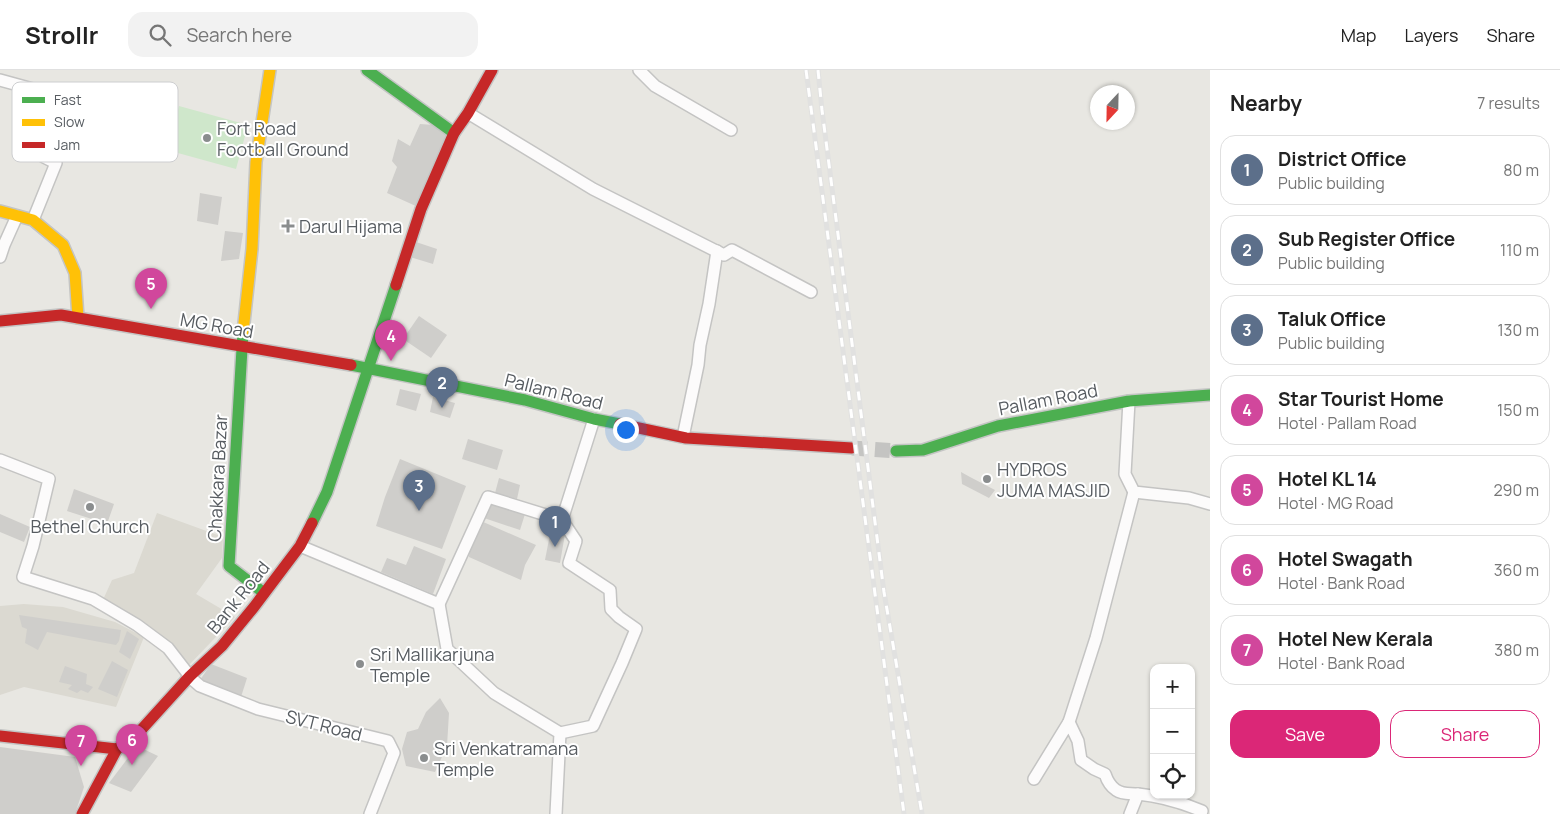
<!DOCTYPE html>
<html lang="en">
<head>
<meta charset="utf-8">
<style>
  :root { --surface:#fff; --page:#f2f2f2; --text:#222; --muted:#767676; --line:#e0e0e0; --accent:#db2777 }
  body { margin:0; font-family:Manrope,sans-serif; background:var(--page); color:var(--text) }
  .controls { position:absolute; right:15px; bottom:15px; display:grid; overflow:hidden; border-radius:10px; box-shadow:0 1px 4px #0004 }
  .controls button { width:45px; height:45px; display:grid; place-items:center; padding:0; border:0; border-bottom:1px solid var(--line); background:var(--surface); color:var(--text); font:25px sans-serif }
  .compass { position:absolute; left:1090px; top:15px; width:45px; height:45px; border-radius:50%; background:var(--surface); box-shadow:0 1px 4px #0004; rotate:202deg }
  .you { position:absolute; left:625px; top:359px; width:18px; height:18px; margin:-12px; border:4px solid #fff; border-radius:50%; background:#1a73e8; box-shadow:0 0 0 8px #1a73e833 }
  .badge { display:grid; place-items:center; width:32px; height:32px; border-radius:50%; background:var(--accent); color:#fff; font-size:16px; font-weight:700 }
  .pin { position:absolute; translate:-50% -41px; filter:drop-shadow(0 1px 2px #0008) }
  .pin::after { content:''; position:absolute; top:26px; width:18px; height:15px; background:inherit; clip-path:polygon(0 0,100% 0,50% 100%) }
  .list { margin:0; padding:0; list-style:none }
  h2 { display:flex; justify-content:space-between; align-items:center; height:65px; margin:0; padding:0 20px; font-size:21px }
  h2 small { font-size:16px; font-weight:400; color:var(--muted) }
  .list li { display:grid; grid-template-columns:32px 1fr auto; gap:15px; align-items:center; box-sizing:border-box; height:70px; margin:0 10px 10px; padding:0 10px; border:1px solid var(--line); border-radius:15px }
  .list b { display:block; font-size:19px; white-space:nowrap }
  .list p { margin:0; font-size:16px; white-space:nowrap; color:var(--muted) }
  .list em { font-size:16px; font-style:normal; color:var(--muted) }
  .actions { display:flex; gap:10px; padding:15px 20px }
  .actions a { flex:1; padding:11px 0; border:1px solid var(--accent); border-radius:15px; text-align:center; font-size:18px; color:var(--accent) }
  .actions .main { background:var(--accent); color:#fff }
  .icon { flex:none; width:28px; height:28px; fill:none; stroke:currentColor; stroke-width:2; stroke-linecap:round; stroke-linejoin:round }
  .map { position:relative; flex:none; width:1210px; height:744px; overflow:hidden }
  header { display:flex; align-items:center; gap:30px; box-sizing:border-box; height:70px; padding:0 25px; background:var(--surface); border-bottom:1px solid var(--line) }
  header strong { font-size:24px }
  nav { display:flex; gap:28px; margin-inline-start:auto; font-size:18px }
  .search { width:350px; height:45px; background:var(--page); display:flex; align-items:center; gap:12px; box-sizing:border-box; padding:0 18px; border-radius:15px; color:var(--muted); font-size:19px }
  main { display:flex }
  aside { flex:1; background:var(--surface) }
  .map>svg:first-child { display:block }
</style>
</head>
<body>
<header>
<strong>Strollr</strong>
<div class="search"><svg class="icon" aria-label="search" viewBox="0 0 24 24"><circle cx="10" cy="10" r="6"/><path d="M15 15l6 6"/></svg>Search here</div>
<nav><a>Map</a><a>Layers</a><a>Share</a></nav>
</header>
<main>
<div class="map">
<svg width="1210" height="744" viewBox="0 0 1210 744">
  <rect width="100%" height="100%" fill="#e8e7e2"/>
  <g fill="#dbd9d1">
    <path d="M157,443L223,467L222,488L196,524L235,547L189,595L171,578L102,532L112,510L134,503Z"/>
    <path d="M24,534L63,537L115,552L144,567L116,637L24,617L0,625V536Z"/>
  </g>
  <path fill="#cfe7cb" d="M179,36L248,55L236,99L167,80Z"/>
  <g fill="#cfcecb">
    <path d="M420,54L434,55L448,63L418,137L387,123L397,97L392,91L398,69L410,76Z"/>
    <path d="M200,123L222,127L218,155L197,151Z"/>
    <path d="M225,161L243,163L239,189L221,191Z"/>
    <path d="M416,172L437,179L433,194L410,187Z"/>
    <path d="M419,246L447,265L431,288L403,269Z"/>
    <path d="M400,319L421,324L416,341L396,335Z"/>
    <path d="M433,327L455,333L450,348L430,342Z"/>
    <path d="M468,369L503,380L497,400L462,389Z"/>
    <path d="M400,389L466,416L442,479L376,456L385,427Z"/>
    <path d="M961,402L970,407L995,420L989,428L962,414Z"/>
    <path d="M499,408L520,415L517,429L495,423Z"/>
    <path d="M74,419L114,434L107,454L67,441Z"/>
    <path d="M491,434L525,444L520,460L484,448Z"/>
    <path d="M0,444L30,457L24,472L0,462Z"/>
    <path d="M481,451L536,475L525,495L521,510L469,487L470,475Z"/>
    <path d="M551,459L565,464L560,493L545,490Z"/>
    <path d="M414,476L446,489L433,524L381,502L387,488L406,495Z"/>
    <path d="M19,545L121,560L119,571L116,575L47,562L38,580L25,573L27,559L22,557Z"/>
    <path d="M127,561L139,569L130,589L119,582Z"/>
    <path d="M112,591L128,600L117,627L98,619Z"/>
    <path d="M211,594L247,608L241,627L200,610Z"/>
    <path d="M65,596L87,604L86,614L93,617L88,623L81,620L77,623L68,619L72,615L59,612Z"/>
    <path d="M440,628L449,643L447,676L435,702L406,696L402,679L407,662L418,659L426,642Z"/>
    <path d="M137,676L158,686L131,722L109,713Z"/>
    <path d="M0,677L75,687L84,717L75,744H0Z"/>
  </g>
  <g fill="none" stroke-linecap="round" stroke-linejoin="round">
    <path stroke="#c4c4c2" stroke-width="15" stroke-dasharray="15 8" stroke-linecap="butt" d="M852,378L896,381"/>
    <defs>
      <g id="street">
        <path d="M639,0L655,16L731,60"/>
        <path d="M0,10L40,21L56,28L57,46L44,87L56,93L33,150"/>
        <path d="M468,43L593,119L724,185L732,180L811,222"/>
        <path d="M0,187L4,175L17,146"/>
        <path d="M1129,331L1125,404L1134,422L1189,428L1210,434"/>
        <path d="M683,367L698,295L700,275L709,234L717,181"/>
        <path d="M0,390L49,409L33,476L23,507L93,529L137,555L168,578L192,609L200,616L258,639L388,671L394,683L370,744"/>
        <path d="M300,476L439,534L488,427L562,450L594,349"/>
        <path d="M439,534L447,579L494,623L560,663L556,744"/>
        <path d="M1069,652L1096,568L1134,422"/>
        <path d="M560,663L593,656L622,593L636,559L619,547L611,539L610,520L569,493L576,471L562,450"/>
        <path d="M1034,709L1069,652L1078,671L1081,690L1094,699L1105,704C1107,710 1110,716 1116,720C1123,725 1130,723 1138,724C1159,726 1183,733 1202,741L1201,744"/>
        <path d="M1130,744L1138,724"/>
      </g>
      <g id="fast">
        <path d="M367,0L454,63"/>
        <path d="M243,262L229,496L264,523"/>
        <path d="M351,295L525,330L594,349L620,354"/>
        <path d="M896,381L923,380L998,356L1129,331L1210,325"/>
        <path d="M312,453L327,422L396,215"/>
      </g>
      <g id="slow">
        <path d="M0,141L33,150L63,175L75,203L78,248"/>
        <path d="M243,262L252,179L256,92L270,0"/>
      </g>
      <g id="jam">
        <path d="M396,215L421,139L454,63L468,43L492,0"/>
        <path d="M0,251L61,245L351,295"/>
        <path d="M620,354L686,368L852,378"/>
        <path d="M0,666L117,679"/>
        <path d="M82,744L117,679L141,660L190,606L222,576L254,537L300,476L312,453"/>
      </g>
    </defs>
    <use href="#street" stroke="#c4c4c3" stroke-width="14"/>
    <use href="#fast" stroke="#c4c5c4" stroke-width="14"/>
    <use href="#slow" stroke="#c4c5c4" stroke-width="14"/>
    <use href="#jam" stroke="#c4c5c4" stroke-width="14"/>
    <use href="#street" stroke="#fcfbfb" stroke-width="11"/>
    <use href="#fast" stroke="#4caf50" stroke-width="11"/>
    <use href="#slow" stroke="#ffc107" stroke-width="11"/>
    <use href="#jam" stroke="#c62828" stroke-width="11"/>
    <defs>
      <g id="rail">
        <path d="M806,0L904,744"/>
        <path d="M818,0L822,40L884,522L922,744"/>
      </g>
    </defs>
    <use href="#rail" stroke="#e1e1e0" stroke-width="5"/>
    <use href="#rail" stroke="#fff" stroke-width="3" stroke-dasharray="9" stroke-linecap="butt"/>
  </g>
  <g fill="#8a8d8e" stroke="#fff" stroke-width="2">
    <circle cx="207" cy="68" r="5"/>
    <path d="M285.5 148.5h5v5h5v5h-5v5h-5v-5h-5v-5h5z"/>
    <circle cx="987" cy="409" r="5"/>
    <circle cx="90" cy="437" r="5"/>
    <circle cx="360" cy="594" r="5"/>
    <circle cx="424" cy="688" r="5"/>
  </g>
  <g text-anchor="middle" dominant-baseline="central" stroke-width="4" stroke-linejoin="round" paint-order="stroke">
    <g font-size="18" fill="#575c61" stroke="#fff" text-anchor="start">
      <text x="217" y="58">Fort Road<tspan x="217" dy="21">Football Ground</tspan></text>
      <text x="299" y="156">Darul Hijama</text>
      <text x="997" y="399">HYDROS<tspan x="997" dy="21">JUMA MASJID</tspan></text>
      <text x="90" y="456" text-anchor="middle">Bethel Church</text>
      <text x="370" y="584">Sri Mallikarjuna<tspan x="370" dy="21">Temple</tspan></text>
      <text x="434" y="678">Sri Venkatramana<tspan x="434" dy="21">Temple</tspan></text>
    </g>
    <g font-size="18" fill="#575c61" stroke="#fff">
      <text transform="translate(217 255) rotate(10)">MG Road</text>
      <text transform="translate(554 321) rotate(14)">Pallam Road</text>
      <text transform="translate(1048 329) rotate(-11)">Pallam Road</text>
      <text transform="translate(217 408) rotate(-87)">Chakkara Bazar</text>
      <text transform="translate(238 527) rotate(-51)">Bank Road</text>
      <text transform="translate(324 655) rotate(14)">SVT Road</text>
    </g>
  </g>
  <rect x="12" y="12" width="166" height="80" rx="8" fill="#fff" stroke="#cdced0" stroke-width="1"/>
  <rect x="22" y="27" width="23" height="6" fill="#4caf50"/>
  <rect x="22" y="49" width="23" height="7" fill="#ffc107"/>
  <rect x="22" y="72" width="23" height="6" fill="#c62828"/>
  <g font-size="14" fill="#575c61">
    <text x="54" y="35">Fast</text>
    <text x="54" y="57">Slow</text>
    <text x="54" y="80">Jam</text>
  </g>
</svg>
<div class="controls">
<button>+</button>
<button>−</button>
<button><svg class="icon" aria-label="locate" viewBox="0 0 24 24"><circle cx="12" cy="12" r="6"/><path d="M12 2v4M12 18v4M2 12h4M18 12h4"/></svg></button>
</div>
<svg class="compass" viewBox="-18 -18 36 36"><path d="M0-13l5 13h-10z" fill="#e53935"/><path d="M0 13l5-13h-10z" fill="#767676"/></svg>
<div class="you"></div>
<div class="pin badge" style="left:555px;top:477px;background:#5c6f8a">1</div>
<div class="pin badge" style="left:442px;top:338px;background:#5c6f8a">2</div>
<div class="pin badge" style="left:419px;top:441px;background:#5c6f8a">3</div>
<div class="pin badge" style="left:391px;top:291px;background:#d1479c">4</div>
<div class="pin badge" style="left:151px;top:239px;background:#d1479c">5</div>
<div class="pin badge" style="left:132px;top:695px;background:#d1479c">6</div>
<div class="pin badge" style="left:81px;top:696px;background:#d1479c">7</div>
</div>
<aside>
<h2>Nearby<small>7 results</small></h2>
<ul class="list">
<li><span class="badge" style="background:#5c6f8a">1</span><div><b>District Office</b><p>Public building</p></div><em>80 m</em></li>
<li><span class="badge" style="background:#5c6f8a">2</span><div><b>Sub Register Office</b><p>Public building</p></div><em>110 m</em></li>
<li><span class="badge" style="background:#5c6f8a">3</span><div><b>Taluk Office</b><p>Public building</p></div><em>130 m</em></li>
<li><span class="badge" style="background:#d1479c">4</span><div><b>Star Tourist Home</b><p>Hotel · Pallam Road</p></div><em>150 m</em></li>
<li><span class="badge" style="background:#d1479c">5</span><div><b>Hotel KL 14</b><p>Hotel · MG Road</p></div><em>290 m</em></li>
<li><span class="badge" style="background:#d1479c">6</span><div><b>Hotel Swagath</b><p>Hotel · Bank Road</p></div><em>360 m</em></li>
<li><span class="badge" style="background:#d1479c">7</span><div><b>Hotel New Kerala</b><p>Hotel · Bank Road</p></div><em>380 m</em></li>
</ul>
<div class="actions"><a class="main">Save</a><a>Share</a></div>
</aside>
</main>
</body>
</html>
